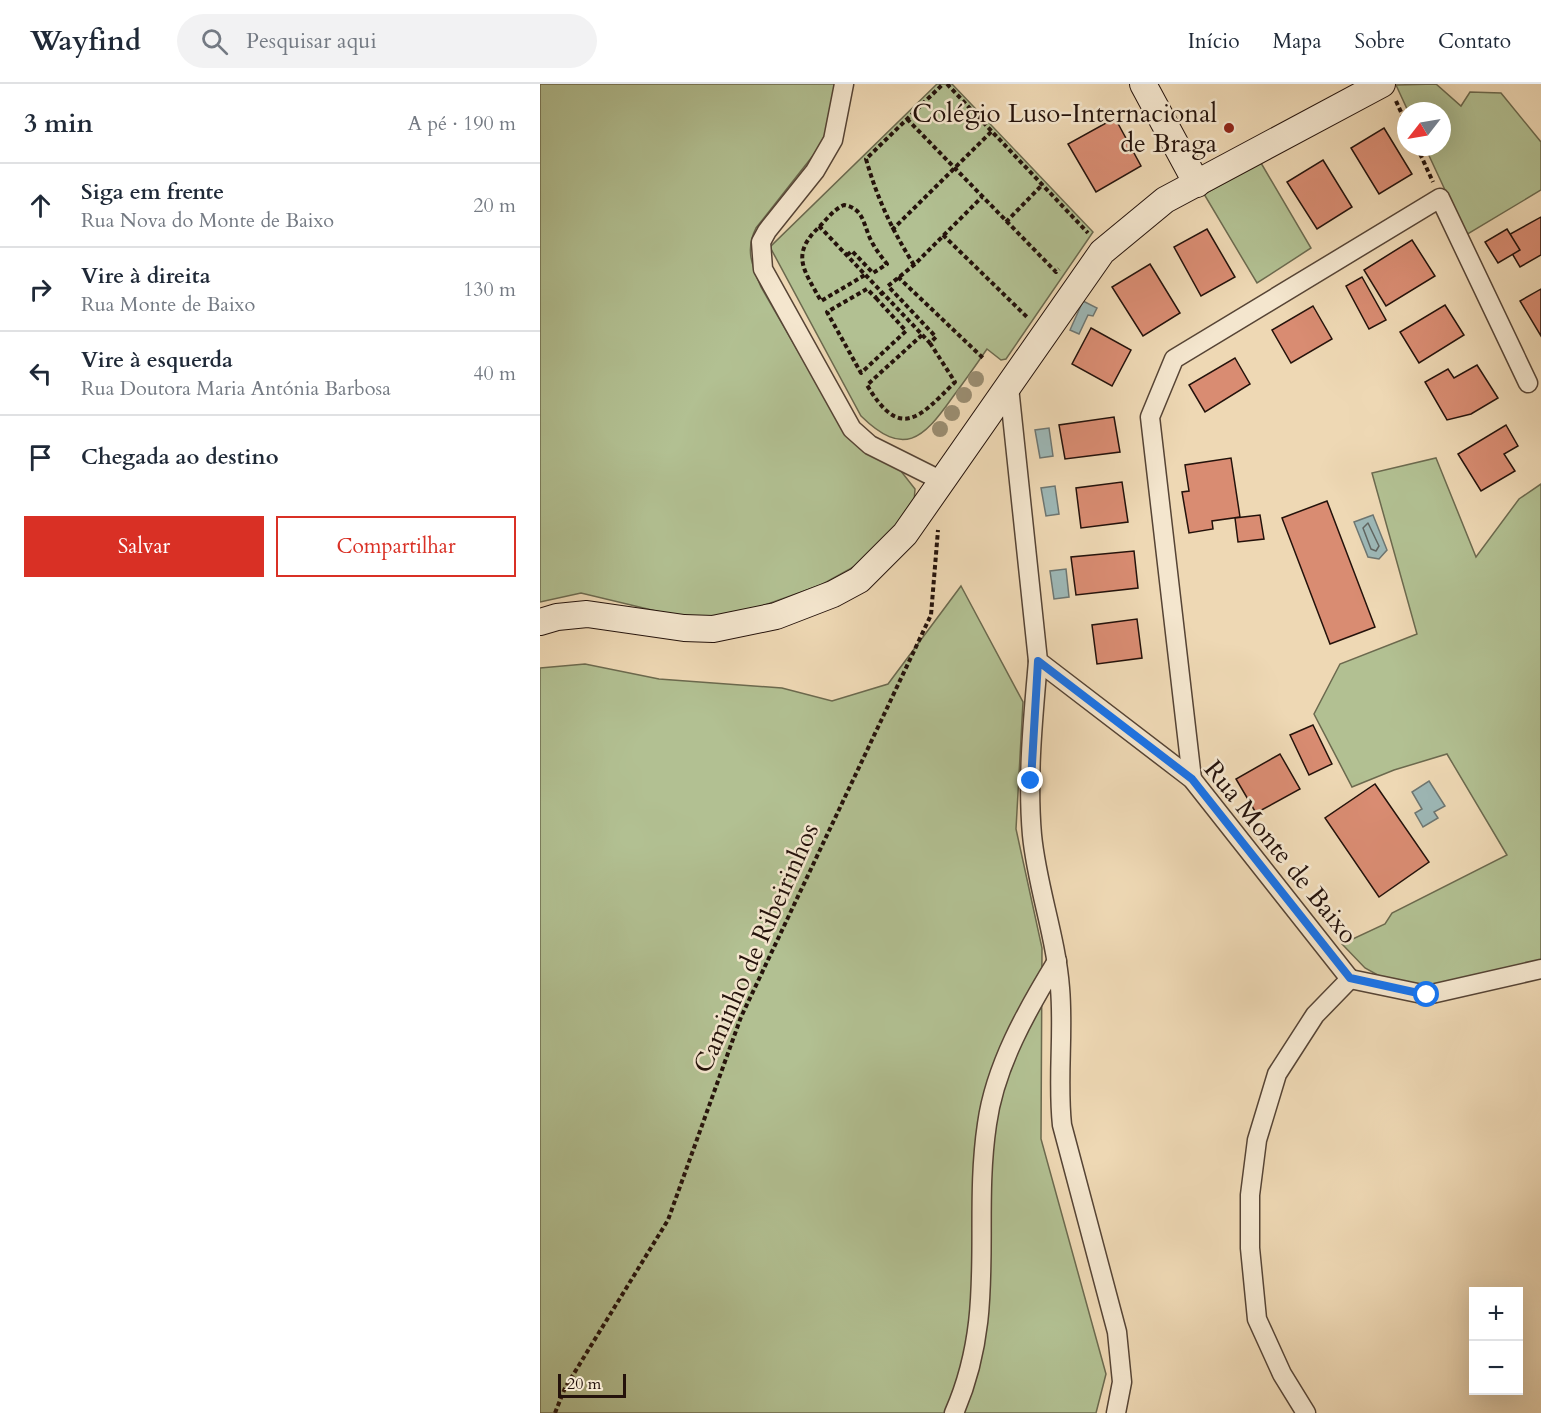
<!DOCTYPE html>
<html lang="pt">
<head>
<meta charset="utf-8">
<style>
  :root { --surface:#fff; --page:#f2f2f3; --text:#1f2937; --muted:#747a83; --line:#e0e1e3; --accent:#d93025 }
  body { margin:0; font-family:Cardo,serif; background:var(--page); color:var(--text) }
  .controls { position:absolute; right:18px; bottom:18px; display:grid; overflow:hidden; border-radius:0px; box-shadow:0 6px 24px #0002 }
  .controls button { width:54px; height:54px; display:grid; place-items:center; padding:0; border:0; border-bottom:2px solid var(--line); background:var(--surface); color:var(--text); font:30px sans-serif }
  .compass { position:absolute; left:857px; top:18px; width:54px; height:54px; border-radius:50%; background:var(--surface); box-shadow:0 6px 24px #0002; rotate:239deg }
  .scale { position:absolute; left:18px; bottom:15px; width:68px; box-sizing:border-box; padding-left:6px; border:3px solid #24120b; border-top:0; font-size:16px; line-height:21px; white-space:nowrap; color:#24120b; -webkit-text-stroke:4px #f4e6ce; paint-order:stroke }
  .stop { position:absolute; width:18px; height:18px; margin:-14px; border:4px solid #1a73e8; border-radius:50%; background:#fff }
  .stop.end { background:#1a73e8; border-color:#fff; box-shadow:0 2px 6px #0008 }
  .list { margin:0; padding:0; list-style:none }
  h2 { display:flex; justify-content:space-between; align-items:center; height:78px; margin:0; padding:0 24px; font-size:26px }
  h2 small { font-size:20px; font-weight:400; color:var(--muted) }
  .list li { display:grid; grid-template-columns:39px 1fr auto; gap:18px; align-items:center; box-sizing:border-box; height:84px; padding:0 24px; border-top:2px solid var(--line) }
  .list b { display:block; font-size:22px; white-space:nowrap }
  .list p { margin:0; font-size:20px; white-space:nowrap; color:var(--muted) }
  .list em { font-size:20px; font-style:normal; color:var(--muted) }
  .actions { display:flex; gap:12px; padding:18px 24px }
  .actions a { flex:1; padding:14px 0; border:2px solid var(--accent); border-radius:0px; text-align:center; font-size:21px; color:var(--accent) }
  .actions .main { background:var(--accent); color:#fff }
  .icon { flex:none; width:33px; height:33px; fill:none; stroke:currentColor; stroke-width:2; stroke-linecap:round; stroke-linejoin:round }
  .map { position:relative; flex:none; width:1001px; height:1329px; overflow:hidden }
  header { display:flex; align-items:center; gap:36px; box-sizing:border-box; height:84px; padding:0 30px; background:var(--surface); border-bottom:2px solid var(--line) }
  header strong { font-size:28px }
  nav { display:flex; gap:33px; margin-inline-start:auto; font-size:21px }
  .search { width:420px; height:54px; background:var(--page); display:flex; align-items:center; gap:15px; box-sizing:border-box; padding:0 21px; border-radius:33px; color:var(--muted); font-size:22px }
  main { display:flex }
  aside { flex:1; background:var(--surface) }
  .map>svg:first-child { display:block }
</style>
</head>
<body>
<header>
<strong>Wayfind</strong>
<div class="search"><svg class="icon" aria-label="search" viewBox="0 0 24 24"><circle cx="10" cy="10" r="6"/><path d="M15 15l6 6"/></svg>Pesquisar aqui</div>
<nav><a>Início</a><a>Mapa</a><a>Sobre</a><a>Contato</a></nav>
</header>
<main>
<aside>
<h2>3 min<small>A pé · 190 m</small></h2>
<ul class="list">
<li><svg class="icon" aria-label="ahead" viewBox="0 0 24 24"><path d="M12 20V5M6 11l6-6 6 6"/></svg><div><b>Siga em frente</b><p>Rua Nova do Monte de Baixo</p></div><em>20 m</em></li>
<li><svg class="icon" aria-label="right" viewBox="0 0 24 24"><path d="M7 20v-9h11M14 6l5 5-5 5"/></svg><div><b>Vire à direita</b><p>Rua Monte de Baixo</p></div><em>130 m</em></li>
<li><svg class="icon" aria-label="left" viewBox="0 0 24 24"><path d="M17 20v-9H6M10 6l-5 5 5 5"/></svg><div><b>Vire à esquerda</b><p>Rua Doutora Maria Antónia Barbosa</p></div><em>40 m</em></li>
<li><svg class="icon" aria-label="arrive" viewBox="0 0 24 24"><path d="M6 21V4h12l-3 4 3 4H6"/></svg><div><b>Chegada ao destino</b></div></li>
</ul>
<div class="actions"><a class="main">Salvar</a><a>Compartilhar</a></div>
</aside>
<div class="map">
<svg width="1001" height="1329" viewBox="0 0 1001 1329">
  <rect width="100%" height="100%" fill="#eed8b4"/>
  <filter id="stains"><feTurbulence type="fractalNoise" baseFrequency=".00333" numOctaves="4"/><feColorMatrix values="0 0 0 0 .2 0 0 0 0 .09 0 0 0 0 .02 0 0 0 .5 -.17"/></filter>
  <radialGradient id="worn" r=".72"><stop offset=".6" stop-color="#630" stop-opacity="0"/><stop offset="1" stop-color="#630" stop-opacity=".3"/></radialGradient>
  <g fill="#b2c092" stroke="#6b694e" stroke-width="1.5">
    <path d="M0,0H296L286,48L279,64L216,144C205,165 212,182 221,203L304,347L357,382L375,405L374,418L346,454L319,480L281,501L225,521L181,533H141L41,509L0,518Z"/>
    <path d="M397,0H412L553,148L466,275L461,276L447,265C436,281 424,298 412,314C383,355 364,374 321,332L230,163Z"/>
    <path d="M896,0L921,22L930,8L961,9L1001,58V106L926,151L885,63H902V27H868L856,1Z"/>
    <path d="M721,79L771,164L717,199L664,110Z"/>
    <path d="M896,374L936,473L979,415L1001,400V878L887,905L852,899L825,884L802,860L845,840L852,829L967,771L907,670L854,686L812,703L774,630L800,580L877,550L832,389Z"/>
    <path d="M421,502L483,618L476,745L502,864L501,1055L566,1290L556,1329H0V584L45,580L119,595L242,604L292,617L348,600Z"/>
  </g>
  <g fill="#9db8b7" stroke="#6d7672" stroke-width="1.5">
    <path d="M543,217L557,224L553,232L548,231L539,250L530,246Z"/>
    <path d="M509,344L513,372L500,374L495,346Z"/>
    <path d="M515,402L519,430L506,432L501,404Z"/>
    <path d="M833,431L847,466L839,475L828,473L814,438Z"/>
    <path d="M526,485L529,513L514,515L510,487Z"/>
    <path d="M889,697L905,722L894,728L898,734L883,743L875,729L882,725L872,708Z"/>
  </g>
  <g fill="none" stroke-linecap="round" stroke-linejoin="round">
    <path stroke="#606561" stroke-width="1.5" d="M828,439L839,462L836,467L831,465L823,444Z"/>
  </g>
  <g fill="#d98c72" stroke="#24120b" stroke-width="1.5">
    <path d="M575,34L601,82L556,108L528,60Z"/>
    <path d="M844,44L872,90L839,110L811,64Z"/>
    <path d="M783,76L812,123L777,145L747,98Z"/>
    <path d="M1001,133V171L980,183L963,154Z"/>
    <path d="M667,145L695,193L661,212L634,163Z"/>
    <path d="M967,145L980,166L958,179L945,158Z"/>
    <path d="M872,156L895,192L846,222L824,186Z"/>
    <path d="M610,180L640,229L603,252L572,203Z"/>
    <path d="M822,193L846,236L829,245L806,202Z"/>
    <path d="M1001,205V252L980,217Z"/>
    <path d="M905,221L924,251L879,279L860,248Z"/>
    <path d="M773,222L792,255L751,279L732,246Z"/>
    <path d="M551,244L591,266L572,302L532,280Z"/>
    <path d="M695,274L710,300L665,328L649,301Z"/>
    <path d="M937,281L958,314L931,330L907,336L885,298L908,285L914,294Z"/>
    <path d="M574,333L580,368L525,375L519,341Z"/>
    <path d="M966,341L978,362L964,370L975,387L941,407L918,370Z"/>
    <path d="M691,374L700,433L672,437L673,445L649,449L642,408L649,407L645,381Z"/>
    <path d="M582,398L588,438L541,444L536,404Z"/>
    <path d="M787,417L835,543L790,560L742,434Z"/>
    <path d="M720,431L724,455L698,458L695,434Z"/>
    <path d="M594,467L598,504L536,511L531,473Z"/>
    <path d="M597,535L602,574L557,580L552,541Z"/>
    <path d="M773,641L792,680L769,691L750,651Z"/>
    <path d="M740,670L760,705L716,729L696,695Z"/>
    <path d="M835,700L889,778L839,813L785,734Z"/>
  </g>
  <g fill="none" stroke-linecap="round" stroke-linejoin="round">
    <defs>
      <g id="street">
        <path d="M304,0L293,56L275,87L227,147L221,158L223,185L312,345L330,361L402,397"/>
        <path d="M469,303L498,577L652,695L810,895L775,931L737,990L717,1056L710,1111V1164L717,1235L742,1290L766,1329"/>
        <path d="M498,577C493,635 487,694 492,751C497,803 516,852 520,904C524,950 517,995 522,1041L577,1248L582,1298L576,1329"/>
        <path d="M652,695L610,333L634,275L900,114L988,299"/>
        <path d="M810,895L887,911L1001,885"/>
        <path d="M414,1329C458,1229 432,1141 447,1040C455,982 487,926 517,877"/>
      </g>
      <g id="secondary">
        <path d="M603,0L657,100"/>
        <path d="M0,538L17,533L47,530L144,544L173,545L236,532L293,510L319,496L365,450L562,168L625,116L842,0"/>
      </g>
    </defs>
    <use href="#street" stroke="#564435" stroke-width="21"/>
    <use href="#secondary" stroke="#24120b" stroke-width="28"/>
    <g stroke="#24120b" stroke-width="4" stroke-dasharray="4.5 3" stroke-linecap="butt">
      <path d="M407,0L548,149"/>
      <path d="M856,17L866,39"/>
      <path d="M367,35L516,188L519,185"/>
      <path d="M877,63L893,98"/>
      <path d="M466,138L503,100"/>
      <path d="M279,142L390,259L396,253L348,202L374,181L442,113"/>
      <path d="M352,146L452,47"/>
      <path d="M403,151L488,234"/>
      <path d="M307,171L312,167L333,189L347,180C340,171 333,162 329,152C323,137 322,124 304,121C293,126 287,135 279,143C250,171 264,186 281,217L325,191"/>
      <path d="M374,181C352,146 337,114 326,75L403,0"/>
      <path d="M358,193L444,275"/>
      <path d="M336,214L366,247L321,289L287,228L327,205L336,214L342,209"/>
      <path d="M382,251L327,301C360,357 379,334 415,298L390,259"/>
      <path d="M15,1329L25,1304L128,1136L201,933L391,531L398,446"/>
    </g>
    <use href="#street" stroke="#f4e6ce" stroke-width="18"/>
    <use href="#secondary" stroke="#f4e6ce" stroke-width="26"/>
  </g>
  <g fill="#9a8d71">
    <circle cx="436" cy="295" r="8"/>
    <circle cx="424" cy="311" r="8"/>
    <circle cx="412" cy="329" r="8"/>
    <circle cx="400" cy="345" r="8"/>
  </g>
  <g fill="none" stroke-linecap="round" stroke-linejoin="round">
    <path stroke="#1a73e8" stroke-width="8" d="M491,697L498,577L652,695L810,894L887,911"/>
  </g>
  <circle fill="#8f2418" stroke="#f4e6ce" stroke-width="2" cx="689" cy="44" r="6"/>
  <g text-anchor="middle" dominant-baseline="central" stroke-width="5" stroke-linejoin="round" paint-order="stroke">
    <g font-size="26" fill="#24120b" stroke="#f4e6ce" text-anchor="end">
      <text x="677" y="29">Colégio Luso-Internacional<tspan x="677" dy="30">de Braga</tspan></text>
    </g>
    <g font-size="26" fill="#24120b" stroke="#f4e6ce">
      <text transform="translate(741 768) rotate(51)">Rua Monte de Baixo</text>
      <text transform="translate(216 864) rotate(-66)">Caminho de Ribeirinhos</text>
    </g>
  </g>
  <rect width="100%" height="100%" filter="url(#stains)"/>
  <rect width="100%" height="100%" fill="url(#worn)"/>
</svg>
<div class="controls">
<button>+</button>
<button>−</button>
</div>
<svg class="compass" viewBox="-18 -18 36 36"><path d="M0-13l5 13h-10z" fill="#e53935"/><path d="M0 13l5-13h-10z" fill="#747a83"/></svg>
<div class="scale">20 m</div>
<div class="stop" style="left:887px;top:911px"></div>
<div class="stop end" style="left:491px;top:697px"></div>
</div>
</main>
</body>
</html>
